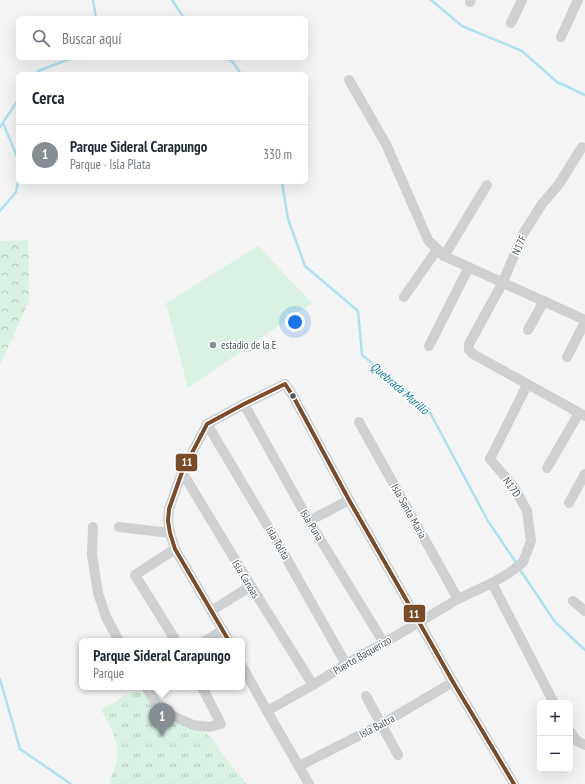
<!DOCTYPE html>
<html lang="es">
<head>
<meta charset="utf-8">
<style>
  :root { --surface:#fff; --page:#f2f2f3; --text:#1f2937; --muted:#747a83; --line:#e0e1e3; --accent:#868d94 }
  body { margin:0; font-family:"PT Sans Narrow",sans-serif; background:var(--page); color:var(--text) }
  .controls { position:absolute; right:12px; bottom:12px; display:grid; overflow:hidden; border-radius:6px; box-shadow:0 4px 16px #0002 }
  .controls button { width:36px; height:36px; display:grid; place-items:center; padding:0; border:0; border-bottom:1px solid var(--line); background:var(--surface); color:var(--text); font:20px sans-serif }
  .you { position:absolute; left:295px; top:322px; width:14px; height:14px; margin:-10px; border:3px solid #fff; border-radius:50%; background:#1a73e8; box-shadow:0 0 0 6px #1a73e833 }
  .badge { display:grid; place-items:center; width:26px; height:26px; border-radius:50%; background:var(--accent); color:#fff; font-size:13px; font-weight:700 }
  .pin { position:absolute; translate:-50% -33px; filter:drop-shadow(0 1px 2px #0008) }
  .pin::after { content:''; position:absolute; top:21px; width:14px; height:12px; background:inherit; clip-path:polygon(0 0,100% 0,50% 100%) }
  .popup { position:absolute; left:79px; top:638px; width:166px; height:52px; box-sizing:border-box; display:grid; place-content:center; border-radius:6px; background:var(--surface); filter:drop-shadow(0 1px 3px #0005); font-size:13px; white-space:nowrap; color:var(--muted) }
  .popup b { font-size:15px; color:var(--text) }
  .popup::after { content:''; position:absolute; left:50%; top:100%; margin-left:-8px; border:8px solid transparent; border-top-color:var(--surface) }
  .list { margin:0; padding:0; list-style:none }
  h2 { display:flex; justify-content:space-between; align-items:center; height:52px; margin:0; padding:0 16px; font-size:17px }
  h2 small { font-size:13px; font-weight:400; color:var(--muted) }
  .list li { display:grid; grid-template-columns:26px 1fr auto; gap:12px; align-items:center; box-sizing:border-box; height:60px; padding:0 16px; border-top:1px solid var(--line) }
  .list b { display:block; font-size:15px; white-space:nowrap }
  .list p { margin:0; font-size:13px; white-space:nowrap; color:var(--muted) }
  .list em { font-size:13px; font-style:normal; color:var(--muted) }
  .icon { flex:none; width:22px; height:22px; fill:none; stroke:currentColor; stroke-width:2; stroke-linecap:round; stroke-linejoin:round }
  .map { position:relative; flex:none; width:585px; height:784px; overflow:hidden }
  .search { position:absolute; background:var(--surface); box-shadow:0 4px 16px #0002; left:16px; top:16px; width:292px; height:44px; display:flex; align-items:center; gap:10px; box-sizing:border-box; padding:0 14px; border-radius:6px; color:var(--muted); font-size:15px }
  .panel { position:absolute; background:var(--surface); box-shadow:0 4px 16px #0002; left:16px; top:72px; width:292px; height:112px; border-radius:6px }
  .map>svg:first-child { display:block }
</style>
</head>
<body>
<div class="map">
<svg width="585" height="784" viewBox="0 0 585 784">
  <defs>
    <pattern id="forest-crowns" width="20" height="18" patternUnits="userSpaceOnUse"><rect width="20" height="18" fill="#d9f2e3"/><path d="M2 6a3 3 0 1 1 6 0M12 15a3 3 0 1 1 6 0" fill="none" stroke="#b2c7bb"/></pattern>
    <pattern id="park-tufts" width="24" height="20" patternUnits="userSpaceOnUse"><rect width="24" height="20" fill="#d9f2e3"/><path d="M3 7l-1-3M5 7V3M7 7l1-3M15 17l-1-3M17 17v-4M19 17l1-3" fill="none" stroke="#b2c7bb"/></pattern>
  </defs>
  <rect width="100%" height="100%" fill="#f4f4f4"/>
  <path fill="url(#forest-crowns)" d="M28,240L29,301L0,365V241Z"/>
  <path fill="url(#park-tufts)" d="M138,691L147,695L189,727L204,732L214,740L220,751L247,784H111L109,782C124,752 117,737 101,710L106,706L114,703L121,697Z"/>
  <path fill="#d9f2e3" d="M258,246L312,303L188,388L166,303Z"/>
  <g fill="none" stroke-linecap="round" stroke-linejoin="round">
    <g stroke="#aee2f0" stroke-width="2.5">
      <path d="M93,0L96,18"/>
      <path d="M172,0L184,18"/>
      <path d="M431,0L462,26L522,51L557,82L585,95"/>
      <path d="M226,58L232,61L241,74"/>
      <path d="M36,74L38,71L72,58"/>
      <path d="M3,123L18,159"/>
      <path d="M0,127L18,100"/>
      <path d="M282,182L288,219L305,266L358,311L362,355L428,409L488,521L517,564"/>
      <path d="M0,211L16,192L18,181"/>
      <path d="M519,568L555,622L585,650"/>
      <path d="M0,679L20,749L71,784"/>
    </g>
    <g stroke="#ced0d2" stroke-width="10">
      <path d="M470,2L471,0"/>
      <path d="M511,23L522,0"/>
      <path d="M561,37L578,0"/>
      <path d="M349,80L386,144L428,240L444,256L585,320"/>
      <path d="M582,147L559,184L542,204L523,234L503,282L469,344V350L473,354L585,416"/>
      <path d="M444,256L487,185"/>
      <path d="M404,297L434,254L438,250"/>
      <path d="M528,330L544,301"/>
      <path d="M429,346L469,267"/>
      <path d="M567,357L585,322"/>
      <path d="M244,404L309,521L384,643"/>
      <path d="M359,422L458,599"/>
      <path d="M207,424L276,540L346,664"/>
      <path d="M547,468L579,413"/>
      <path d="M182,472L251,586L313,685"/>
      <path d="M569,503L585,474"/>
      <path d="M309,521L349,500"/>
      <path d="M93,527L92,555L98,593L106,617L119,641"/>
      <path d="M119,527L170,533"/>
      <path d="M175,549L135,575L176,641"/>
      <path d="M492,583L554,703"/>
      <path d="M573,601L585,611"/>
      <path d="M211,611L251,586"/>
      <path d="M205,641L223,630"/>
      <path d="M229,641L175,549L170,533L168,521L169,509L182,472L207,424L244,404L285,384L293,396L349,500L419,622L453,682L514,784"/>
      <path d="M242,666L267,711L309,784"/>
      <path d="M146,687L154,700L173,716L193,725L209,727L221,724L202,687"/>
      <path d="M366,696L398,755"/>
      <path d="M267,711L313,685L346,664L384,643L458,599L492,583L509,573L523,562L531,541L527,511L514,487L490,459L527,385"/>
      <path d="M570,731L577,741L585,745"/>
      <path d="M299,766L382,724L453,682"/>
    </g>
    <defs>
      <path id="bus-1" d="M229,641L175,549L170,533L168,521L169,509L182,472L207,424L244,404L285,384L293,396L349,500L419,622L453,682L514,784"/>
    </defs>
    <use href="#bus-1" stroke="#fff" stroke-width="7"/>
    <use href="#bus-1" stroke="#7a4b2a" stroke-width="4"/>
  </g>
  <circle fill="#868d94" stroke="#fff" stroke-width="1.5" cx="213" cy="345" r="4"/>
  <circle fill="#4a5661" stroke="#fff" stroke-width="1.5" cx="293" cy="396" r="3.5"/>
  <g text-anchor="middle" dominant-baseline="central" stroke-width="3" stroke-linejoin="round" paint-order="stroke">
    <g font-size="11" fill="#4a5661" stroke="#fff">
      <text transform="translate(519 245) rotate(-66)">N17F</text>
      <text transform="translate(512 487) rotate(54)">N17D</text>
      <text transform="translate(409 511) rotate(61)">Isla Santa María</text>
      <text transform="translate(312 525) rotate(59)">Isla Puna</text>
      <text transform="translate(278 543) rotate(60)">Isla Tolita</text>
      <text transform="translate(246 579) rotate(59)">Isla Canoas</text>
      <text transform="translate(362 655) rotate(-30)">Puerto Baquerizo</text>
      <text transform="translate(377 726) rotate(-28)">Isla Baltra</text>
    </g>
    <g font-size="11" fill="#4a5661" stroke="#fff" text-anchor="start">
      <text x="221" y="345">estadio de la E</text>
    </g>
    <g font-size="12" font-style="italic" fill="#0c7c9b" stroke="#fff">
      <text transform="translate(400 388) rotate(41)">Quebrada Murillo</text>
    </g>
  </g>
  <g stroke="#fff" stroke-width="1.5">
    <rect x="175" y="453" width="23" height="19" rx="4" fill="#7a4b2a"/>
    <rect x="403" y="604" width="23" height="19" rx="4" fill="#7a4b2a"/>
  </g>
  <g font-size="11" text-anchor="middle" font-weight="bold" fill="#fff">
    <text x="187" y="466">11</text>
    <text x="414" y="618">11</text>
  </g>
</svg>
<div class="controls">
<button>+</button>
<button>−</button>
</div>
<div class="you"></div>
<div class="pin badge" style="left:162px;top:736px">1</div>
<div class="popup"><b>Parque Sideral Carapungo</b>Parque</div>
<div class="search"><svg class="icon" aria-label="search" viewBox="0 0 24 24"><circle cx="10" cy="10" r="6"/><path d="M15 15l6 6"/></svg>Buscar aquí</div>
<section class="panel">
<h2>Cerca<small></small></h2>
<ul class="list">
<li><span class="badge">1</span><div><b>Parque Sideral Carapungo</b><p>Parque · Isla Plata</p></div><em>330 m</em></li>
</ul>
</section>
</div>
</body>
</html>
